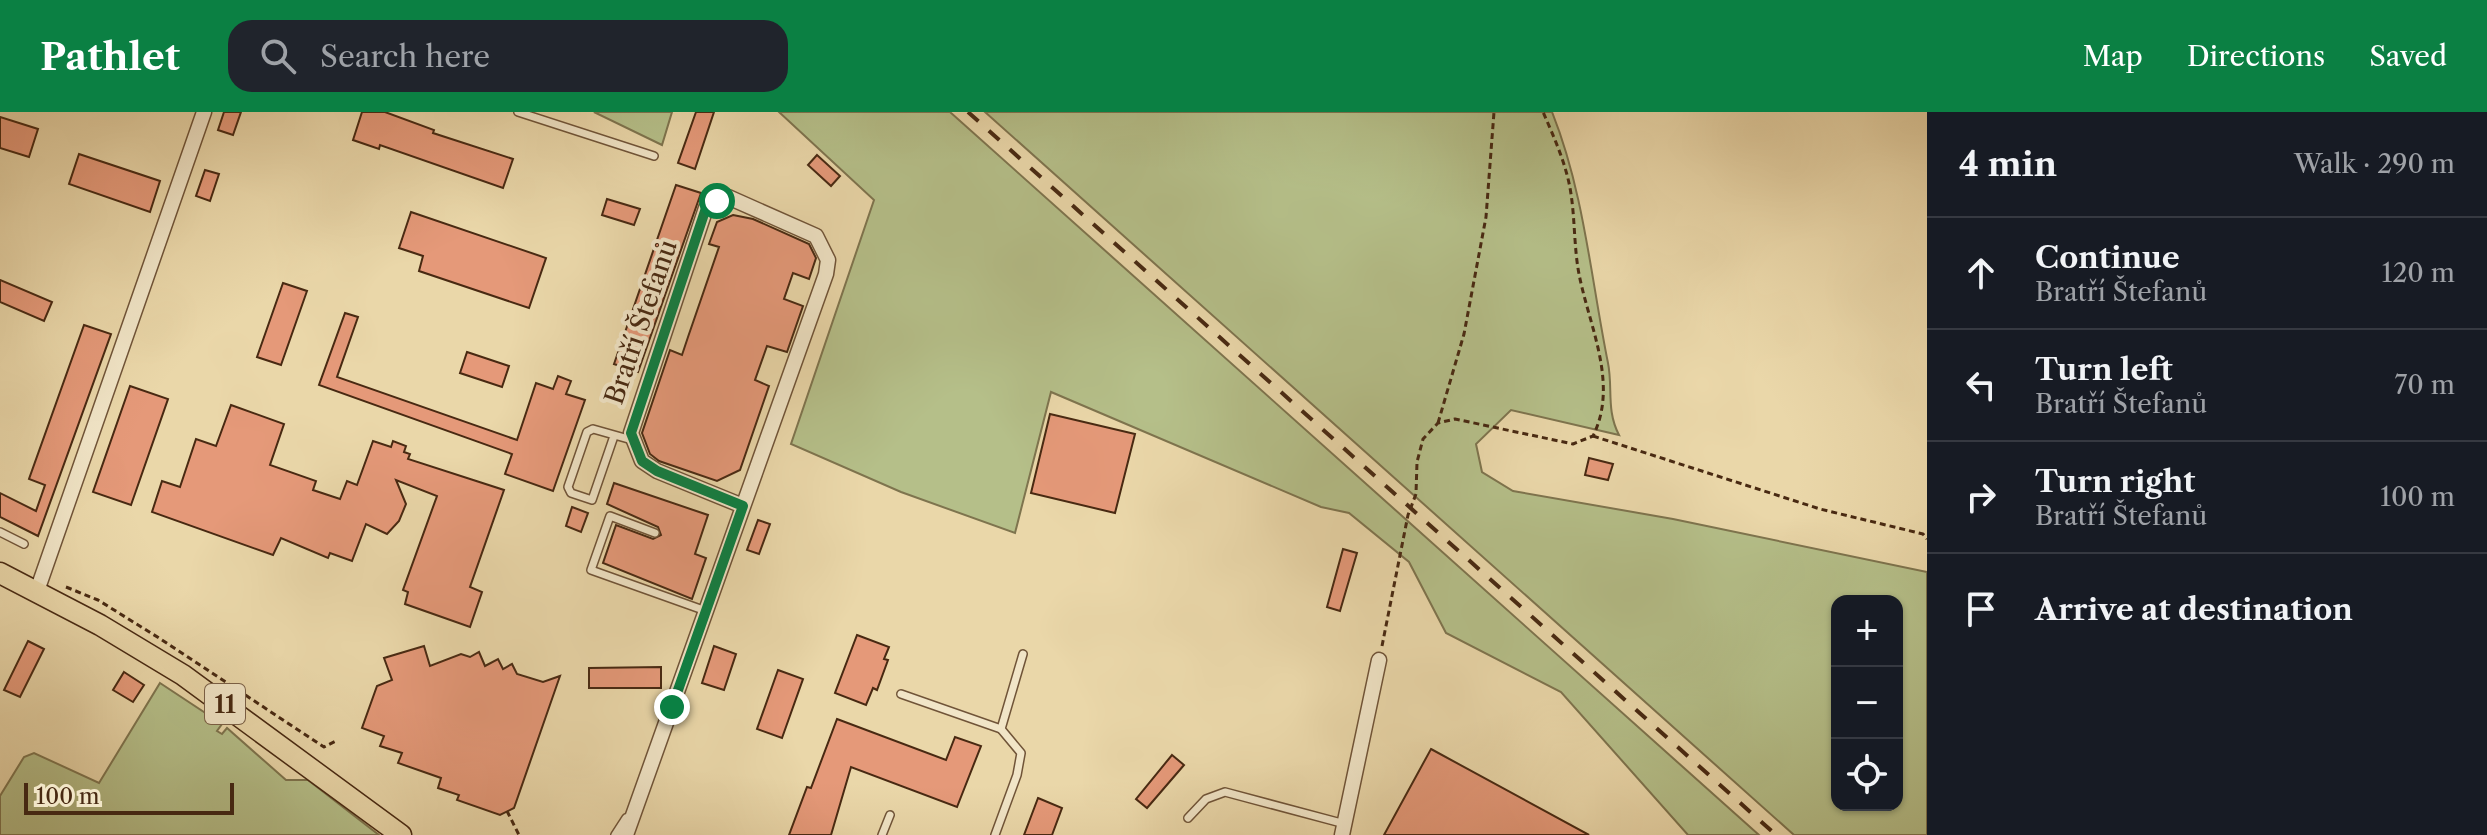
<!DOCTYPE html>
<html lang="en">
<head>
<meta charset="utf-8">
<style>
  :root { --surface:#171b24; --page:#20242c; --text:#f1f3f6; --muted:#9ea1a6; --line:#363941; --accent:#0b8043 }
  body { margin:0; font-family:"Libre Caslon Text",serif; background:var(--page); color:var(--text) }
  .controls { position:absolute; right:24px; bottom:24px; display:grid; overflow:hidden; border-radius:16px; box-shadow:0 2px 6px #0004 }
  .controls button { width:72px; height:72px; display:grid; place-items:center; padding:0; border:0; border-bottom:2px solid var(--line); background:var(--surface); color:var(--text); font:40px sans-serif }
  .scale { position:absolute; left:24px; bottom:20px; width:210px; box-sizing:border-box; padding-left:8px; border:4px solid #482912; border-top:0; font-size:22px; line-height:28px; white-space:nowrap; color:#482912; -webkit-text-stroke:6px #f1e5c7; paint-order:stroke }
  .stop { position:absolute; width:24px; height:24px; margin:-18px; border:6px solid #0b8043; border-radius:50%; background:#fff }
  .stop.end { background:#0b8043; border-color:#fff; box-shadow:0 2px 8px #0008 }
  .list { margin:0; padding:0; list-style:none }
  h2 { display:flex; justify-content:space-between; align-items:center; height:104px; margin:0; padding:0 32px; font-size:34px }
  h2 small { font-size:26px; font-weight:400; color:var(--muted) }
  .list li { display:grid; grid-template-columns:52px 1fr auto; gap:24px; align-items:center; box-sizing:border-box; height:112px; padding:0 32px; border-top:2px solid var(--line) }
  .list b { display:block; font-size:30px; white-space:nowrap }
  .list p { margin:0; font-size:26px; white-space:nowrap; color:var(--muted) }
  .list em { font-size:26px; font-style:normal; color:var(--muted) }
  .icon { flex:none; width:44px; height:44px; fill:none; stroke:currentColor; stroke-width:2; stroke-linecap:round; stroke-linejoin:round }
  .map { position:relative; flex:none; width:1927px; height:723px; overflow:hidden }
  header { display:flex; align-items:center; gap:48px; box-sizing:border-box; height:112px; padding:0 40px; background:var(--accent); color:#fff }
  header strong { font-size:38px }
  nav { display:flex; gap:44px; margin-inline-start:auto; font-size:28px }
  .search { width:560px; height:72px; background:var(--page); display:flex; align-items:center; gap:20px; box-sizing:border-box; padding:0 28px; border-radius:24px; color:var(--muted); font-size:30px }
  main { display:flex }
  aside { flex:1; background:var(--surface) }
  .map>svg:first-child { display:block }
</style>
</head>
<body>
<header>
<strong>Pathlet</strong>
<div class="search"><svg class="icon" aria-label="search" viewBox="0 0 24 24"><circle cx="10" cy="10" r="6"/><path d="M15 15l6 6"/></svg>Search here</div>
<nav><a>Map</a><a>Directions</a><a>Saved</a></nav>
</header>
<main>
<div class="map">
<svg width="1927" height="723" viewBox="0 0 1927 723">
  <rect width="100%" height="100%" fill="#ead7a9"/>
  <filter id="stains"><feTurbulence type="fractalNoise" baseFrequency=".0025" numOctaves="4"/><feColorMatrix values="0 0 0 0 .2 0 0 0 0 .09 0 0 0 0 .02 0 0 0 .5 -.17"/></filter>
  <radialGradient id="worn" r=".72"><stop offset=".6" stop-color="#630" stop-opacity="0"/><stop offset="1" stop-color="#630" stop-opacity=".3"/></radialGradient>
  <g fill="#b5bf89" stroke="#7e744e" stroke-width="2" fill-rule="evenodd">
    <path d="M594,0H672L662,33Z"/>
    <path d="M779,0H950L1759,723H1688L1561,580L1446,521L1409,450L1349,401L1321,395L1051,280L1015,421L901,380L791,332L874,88Z"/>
    <path d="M985,0H1552C1584,80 1591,167 1608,251C1613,276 1606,298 1619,323L1511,298L1476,332L1482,360L1513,379L1673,407L1927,460V723H1794ZM1837,489H1897V693H1837Z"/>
    <path d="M160,571L222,612L217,619L222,622L227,616L286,668H308L379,723H0V684L24,645L34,641L99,671Z"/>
  </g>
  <g fill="#e59979" stroke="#482912" stroke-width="2">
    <path d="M224,0H241L233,23L218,18Z"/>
    <path d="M362,0H385L434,18L433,21L513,47L503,76L380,33L379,37L353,28Z"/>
    <path d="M696,0H714L695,57L678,51Z"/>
    <path d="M0,5L38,17L29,45L0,36Z"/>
    <path d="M79,42L160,69L150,100L69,72Z"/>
    <path d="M817,43L840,64L831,74L808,53Z"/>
    <path d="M205,58L219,62L210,89L196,84Z"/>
    <path d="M676,73L701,81L638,260L614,252Z"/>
    <path d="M607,87L640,97L634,113L602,103Z"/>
    <path d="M411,100L546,146L529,196L419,159L423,144L399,136Z"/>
    <path d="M733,103L753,107L809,132L816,146L809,167L793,161L784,187L803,194L787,240L767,234L755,268L769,274L740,358L717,369L659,349L650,342L642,321L670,238L682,243L688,225L719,135L709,132L717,110Z"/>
    <path d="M0,168L52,190L44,209L0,190Z"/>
    <path d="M283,171L307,179L281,253L257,245Z"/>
    <path d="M345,201L358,205L337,265L517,328L536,271L553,277L558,264L571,269L566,282L585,288L553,379L505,362L512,342L319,273Z"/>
    <path d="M84,213L111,222L38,424L0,405V381L36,399L45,373L29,367Z"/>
    <path d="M467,240L509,254L502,275L460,261Z"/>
    <path d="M130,274L168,287L131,393L93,380Z"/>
    <path d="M231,293L284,312L270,353L316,369L313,378L340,387L347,369L357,373L373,329L391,335L393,329L406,334L404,340L410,342L408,347L504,378L470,475L482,480L470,515L405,492L408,480L403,478L437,384L396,368L406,392L399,409L387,422L366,412L352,449L330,441L328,446L281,426L273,443L152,400L162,369L180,375L196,327L216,334Z"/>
    <path d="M1050,302L1135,322L1115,401L1031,381Z"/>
    <path d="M1589,346L1613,352L1608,368L1585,363Z"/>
    <path d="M614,371L708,403L695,442L706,446L692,487L603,451L616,413L653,427L661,423L658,415L607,392Z"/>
    <path d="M572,395L588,401L581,420L566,414Z"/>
    <path d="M758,408L770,412L759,442L747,438Z"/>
    <path d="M1343,437L1357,441L1340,499L1327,495Z"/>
    <path d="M857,523L889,535L884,547L888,548L877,578L873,576L866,593L835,581Z"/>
    <path d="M28,529L44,537L20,585L4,578Z"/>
    <path d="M424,534L430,554L461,542L470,545L479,540L485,554L498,547L503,557L512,552L517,562L543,570L560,564L514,696L500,703L457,688L459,683L438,676L441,666L398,651L402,641L380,634L384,624L362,616L377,574L392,568L384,546Z"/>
    <path d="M714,534L736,542L724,578L702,571Z"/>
    <path d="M661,555V576H589V556Z"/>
    <path d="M778,558L803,567L782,626L757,617Z"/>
    <path d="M124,560L144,573L133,590L113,578Z"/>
    <path d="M837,607L946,648L955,625L981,634L957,695L851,655L831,723H789L807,675L811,676Z"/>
    <path d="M1431,637L1589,723H1384Z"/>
    <path d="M1172,643L1184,653L1147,696L1136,687Z"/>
    <path d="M1038,686L1062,696L1052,723H1024Z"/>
  </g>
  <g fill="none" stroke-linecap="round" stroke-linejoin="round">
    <defs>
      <g id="service">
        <path d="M518,0L654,44"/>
        <path d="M614,324L592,388L571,381L568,375L587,320L593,317L632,328"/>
        <path d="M0,420L24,432"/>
        <path d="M655,421L610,404L591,458L706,499"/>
        <path d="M901,582L1001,617"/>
        <path d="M1188,706L1206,687L1225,680L1345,712"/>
        <path d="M615,723L626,706"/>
        <path d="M882,723L890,703"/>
        <path d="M995,723L1017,663L1021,641L1001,617L1023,542"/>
      </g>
      <g id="minor">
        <path d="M37,479L204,0"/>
        <path d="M626,723C693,536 759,349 826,162L828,148L816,124L728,85L706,96L631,321L642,349L657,359L743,394"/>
        <path d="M1342,723L1379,548"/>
      </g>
      <path id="primary" d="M0,461L100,513L183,563L401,723"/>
    </defs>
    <use href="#service" stroke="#705438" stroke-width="10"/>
    <use href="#minor" stroke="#705438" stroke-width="17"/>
    <use href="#primary" stroke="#482912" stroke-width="23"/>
    <g stroke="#482912" stroke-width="3" stroke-dasharray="6 4" stroke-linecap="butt">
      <path d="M1438,311L1464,222L1486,105L1494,0"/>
      <path d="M1593,324L1820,397L1923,422L1927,427"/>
      <path d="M66,475L98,488L159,526L324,635L338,628"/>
      <path d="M1382,534L1408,403L1416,382L1417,350L1423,327L1438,311L1455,307L1573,332L1593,324C1619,272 1589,214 1579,162C1574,136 1575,108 1571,82C1567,54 1554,25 1543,0"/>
      <path d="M507,699L519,723"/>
    </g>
    <use href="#service" stroke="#f1e5c7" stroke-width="7"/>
    <use href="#minor" stroke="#f1e5c7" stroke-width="14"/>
    <use href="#primary" stroke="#ead7a9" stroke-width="20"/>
    <path stroke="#482912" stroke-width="4" stroke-dasharray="14 14" stroke-linecap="butt" d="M968,0L1776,723"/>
  </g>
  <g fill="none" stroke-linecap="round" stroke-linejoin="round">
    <path stroke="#0b8043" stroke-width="10" d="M672,595L743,394L657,359L642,349L631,321L706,96L717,89"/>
  </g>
  <g text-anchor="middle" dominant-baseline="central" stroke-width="8" stroke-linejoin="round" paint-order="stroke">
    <rect fill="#f1e5c7" stroke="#7b6148" stroke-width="2" x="205" y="572" width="40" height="40" rx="6"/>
    <g font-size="24" font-weight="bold" fill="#482912">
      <text x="225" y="592">11</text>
    </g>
    <g font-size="26" fill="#482912" stroke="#f1e5c7">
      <text transform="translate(641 210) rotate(-71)">Bratří Štefanů</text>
    </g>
  </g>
  <rect width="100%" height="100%" filter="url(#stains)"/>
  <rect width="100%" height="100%" fill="url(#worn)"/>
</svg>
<div class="controls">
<button>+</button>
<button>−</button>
<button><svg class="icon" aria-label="locate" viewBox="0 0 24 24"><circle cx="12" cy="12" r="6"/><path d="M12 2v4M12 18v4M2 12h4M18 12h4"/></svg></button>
</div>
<div class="scale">100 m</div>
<div class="stop" style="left:717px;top:89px"></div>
<div class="stop end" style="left:672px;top:595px"></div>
</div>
<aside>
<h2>4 min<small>Walk · 290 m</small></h2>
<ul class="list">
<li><svg class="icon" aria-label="ahead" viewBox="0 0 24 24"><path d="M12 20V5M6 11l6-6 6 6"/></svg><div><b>Continue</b><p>Bratří Štefanů</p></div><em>120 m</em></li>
<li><svg class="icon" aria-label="left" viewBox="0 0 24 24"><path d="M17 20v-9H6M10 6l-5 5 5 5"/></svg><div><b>Turn left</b><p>Bratří Štefanů</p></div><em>70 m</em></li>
<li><svg class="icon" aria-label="right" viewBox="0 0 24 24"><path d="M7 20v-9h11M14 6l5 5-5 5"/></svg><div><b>Turn right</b><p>Bratří Štefanů</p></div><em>100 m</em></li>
<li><svg class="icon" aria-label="arrive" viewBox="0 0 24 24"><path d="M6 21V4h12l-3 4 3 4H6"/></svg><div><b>Arrive at destination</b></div></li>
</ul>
</aside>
</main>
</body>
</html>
